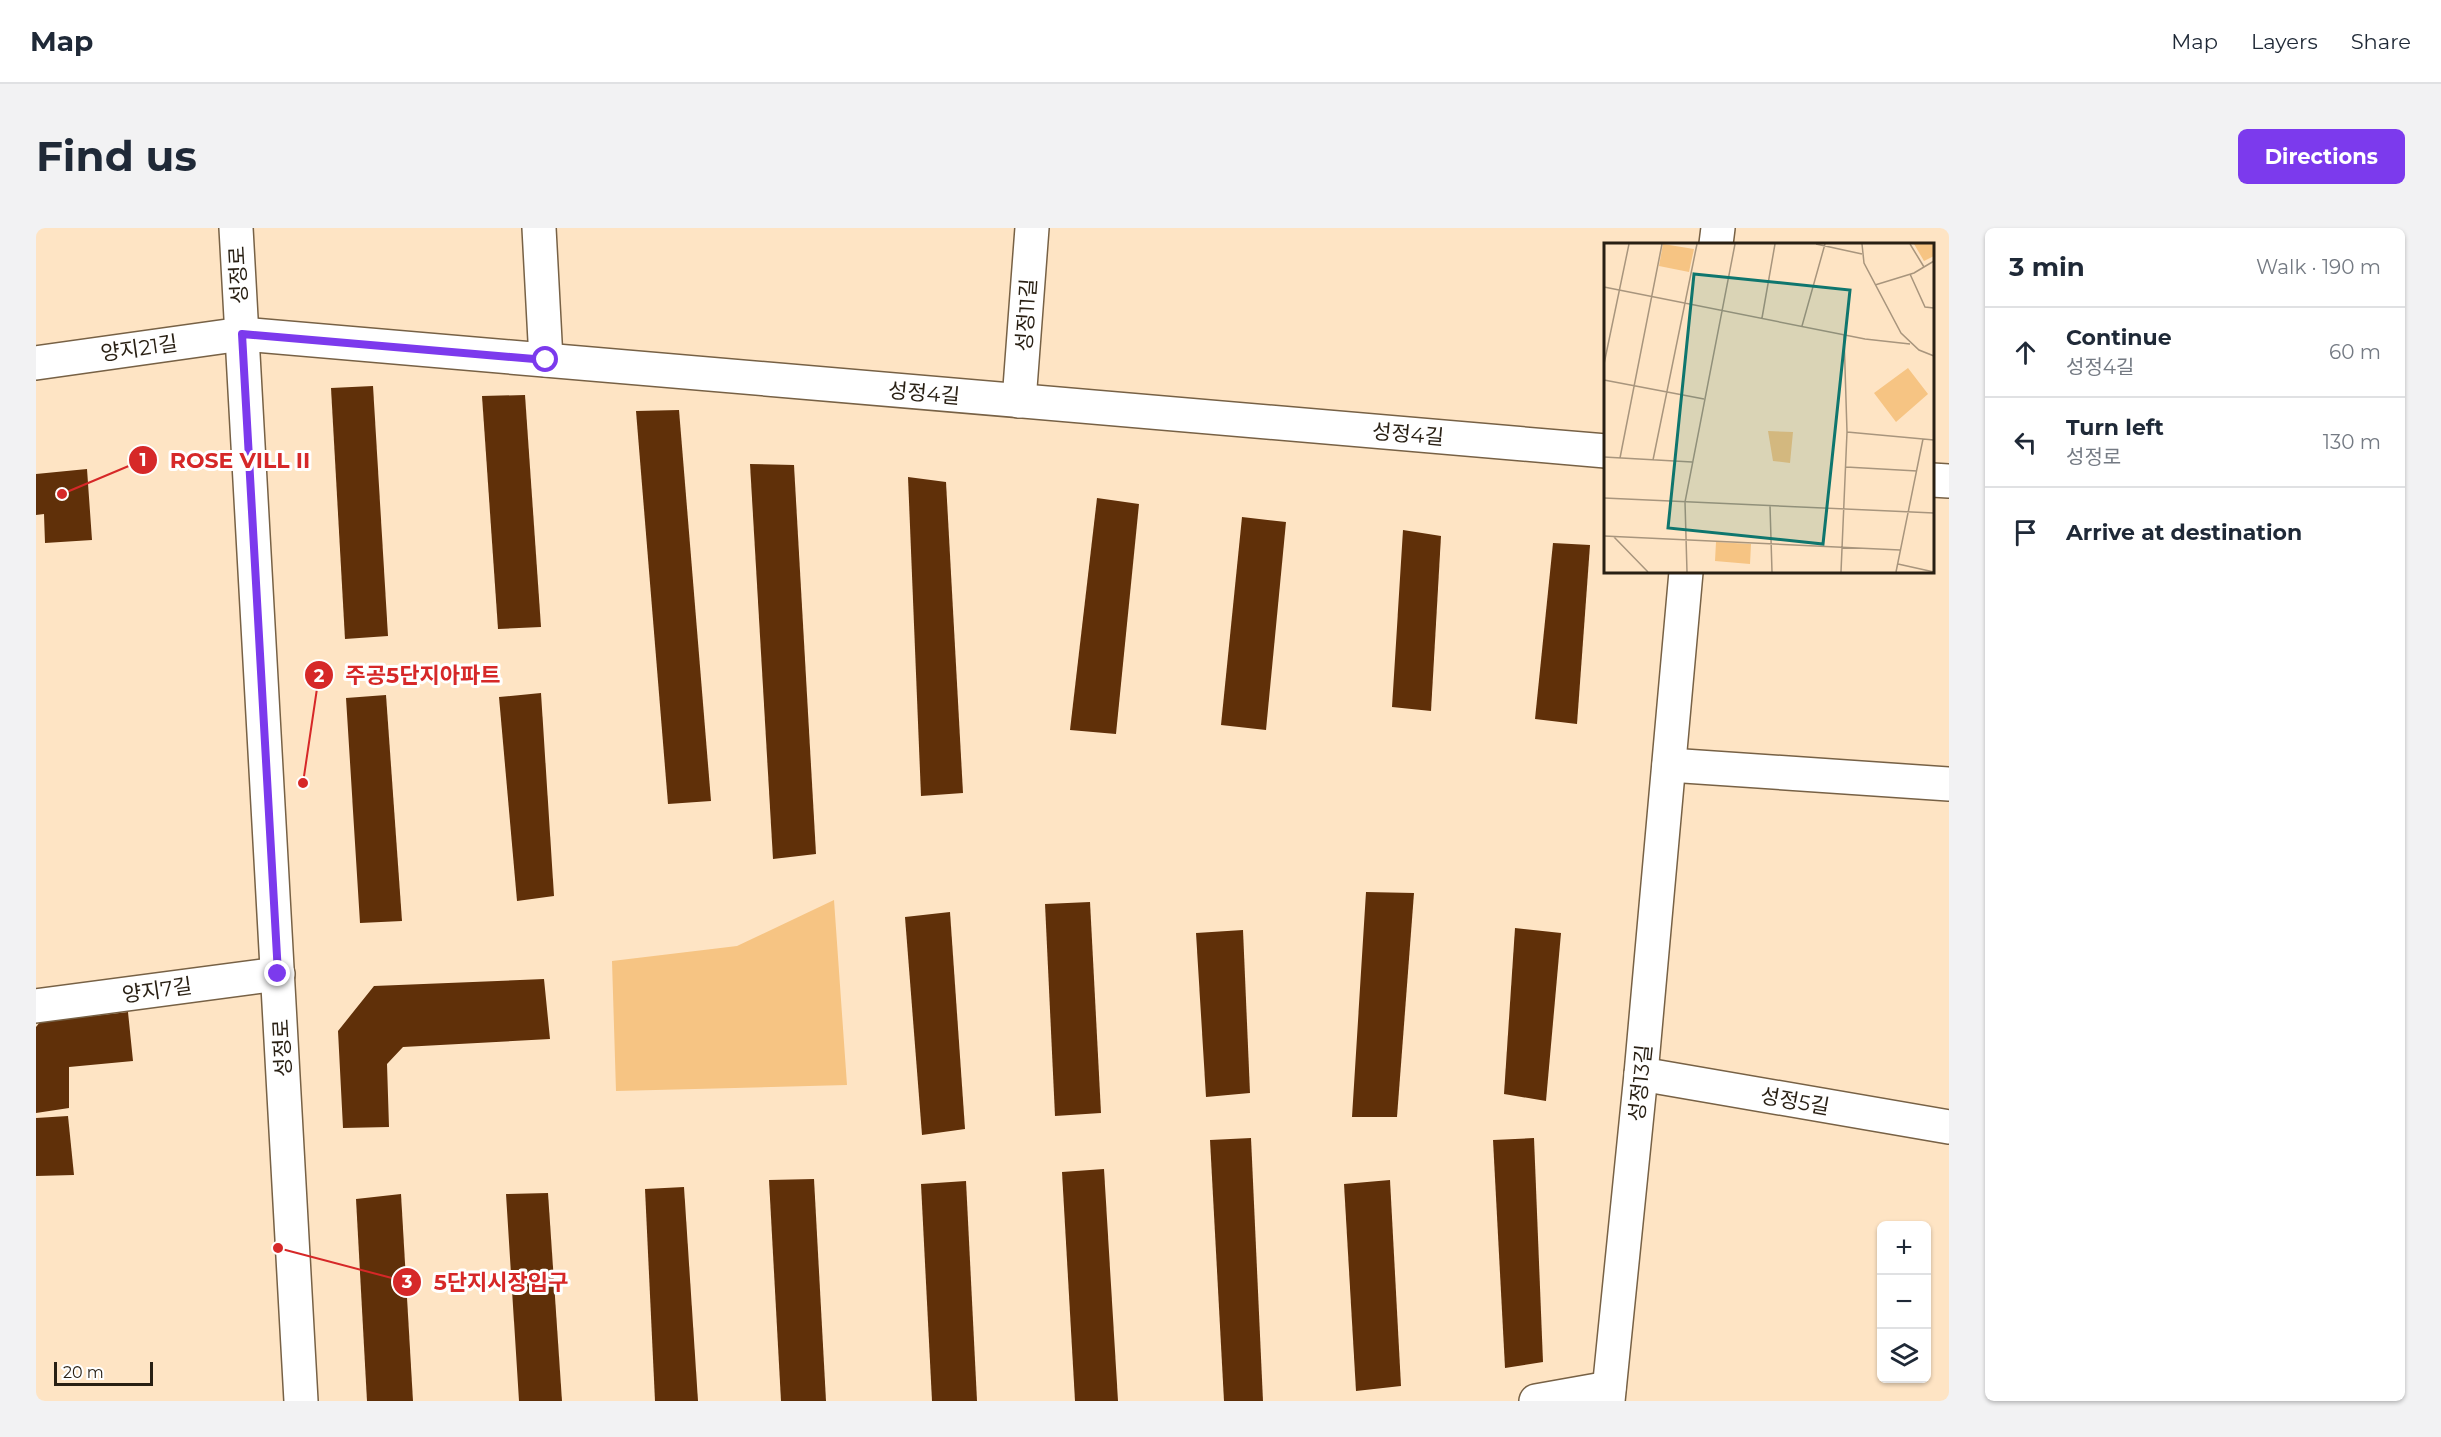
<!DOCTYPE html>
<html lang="en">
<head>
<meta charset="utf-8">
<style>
  :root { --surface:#fff; --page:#f2f2f3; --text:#1f2937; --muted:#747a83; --line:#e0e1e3; --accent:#7c3aed }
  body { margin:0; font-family:Montserrat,"Noto Sans KR",sans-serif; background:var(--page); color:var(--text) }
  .controls { position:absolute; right:18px; bottom:18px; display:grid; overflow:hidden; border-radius:9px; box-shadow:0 2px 4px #0004 }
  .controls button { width:54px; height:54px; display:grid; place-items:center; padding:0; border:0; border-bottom:2px solid var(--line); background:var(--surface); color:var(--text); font:30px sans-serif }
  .scale { position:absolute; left:18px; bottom:15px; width:99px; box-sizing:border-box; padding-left:6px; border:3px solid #281f13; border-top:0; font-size:16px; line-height:21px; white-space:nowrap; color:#281f13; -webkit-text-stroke:4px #fff; paint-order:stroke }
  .stop { position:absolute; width:18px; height:18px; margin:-14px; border:4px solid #7c3aed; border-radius:50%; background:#fff }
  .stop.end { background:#7c3aed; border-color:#fff; box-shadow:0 2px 6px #0008 }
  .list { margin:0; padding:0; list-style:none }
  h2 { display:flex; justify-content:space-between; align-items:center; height:78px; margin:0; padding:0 24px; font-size:26px }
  h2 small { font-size:20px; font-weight:400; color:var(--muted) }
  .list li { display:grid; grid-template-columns:39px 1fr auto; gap:18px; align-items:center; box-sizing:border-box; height:90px; padding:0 24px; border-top:2px solid var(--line) }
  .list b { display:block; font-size:22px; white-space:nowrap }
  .list p { margin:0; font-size:20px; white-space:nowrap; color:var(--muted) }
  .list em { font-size:20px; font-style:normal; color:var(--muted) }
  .icon { flex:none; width:33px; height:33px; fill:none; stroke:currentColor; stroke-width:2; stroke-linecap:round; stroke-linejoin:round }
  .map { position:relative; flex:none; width:1913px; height:1173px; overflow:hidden; border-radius:9px }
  header { display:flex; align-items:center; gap:36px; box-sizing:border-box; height:84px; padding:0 30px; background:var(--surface); border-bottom:2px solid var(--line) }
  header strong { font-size:28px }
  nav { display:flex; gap:33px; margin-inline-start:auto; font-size:21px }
  .intro { display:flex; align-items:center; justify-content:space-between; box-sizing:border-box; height:144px; padding:0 36px }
  h1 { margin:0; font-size:42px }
  .button { padding:15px 27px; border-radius:9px; background:var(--accent); color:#fff; font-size:21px; font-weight:700 }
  main { display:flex; gap:36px; padding:0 36px }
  aside { flex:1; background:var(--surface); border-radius:9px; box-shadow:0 2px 4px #0004 }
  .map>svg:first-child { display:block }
</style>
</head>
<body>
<header>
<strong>Map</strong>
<nav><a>Map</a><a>Layers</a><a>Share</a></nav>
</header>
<div class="intro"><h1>Find us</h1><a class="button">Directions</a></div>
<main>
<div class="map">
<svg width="1913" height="1173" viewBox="0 0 1913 1173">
  <rect width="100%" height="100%" fill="#fee4c4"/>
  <path fill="#f6c483" d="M798,672L811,857L580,863L576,733L701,718Z"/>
  <g fill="#603009">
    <path d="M337,158L352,408L309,411L295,160Z"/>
    <path d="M489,167L505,399L462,401L446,168Z"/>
    <path d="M643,182L675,573L632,576L600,183Z"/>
    <path d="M714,236L758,237L780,626L737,631Z"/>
    <path d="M51,241L56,312L9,315L8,286L0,287V246Z"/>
    <path d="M872,249L910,254L927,565L885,568Z"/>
    <path d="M1061,270L1103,276L1080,506L1034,502Z"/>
    <path d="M1206,289L1250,294L1230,502L1185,497Z"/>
    <path d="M1367,302L1405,308L1395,483L1356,479Z"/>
    <path d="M1517,315L1554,317L1541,496L1499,491Z"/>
    <path d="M505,465L518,668L481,673L463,469Z"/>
    <path d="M350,467L366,693L324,695L310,470Z"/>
    <path d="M1330,664L1378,665L1361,889H1316Z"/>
    <path d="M1054,674L1065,885L1019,888L1009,676Z"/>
    <path d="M914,684L929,901L886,907L869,689Z"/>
    <path d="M1479,700L1525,705L1510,873L1468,866Z"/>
    <path d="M1207,702L1214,865L1170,869L1160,705Z"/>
    <path d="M508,751L514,811L367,819L351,836L353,899L307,900L302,803L338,758Z"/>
    <path d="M92,784L97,833L33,839V880L0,885V799L4,794Z"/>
    <path d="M32,888L38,947L0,948V890Z"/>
    <path d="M1215,910L1227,1173H1188L1174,912Z"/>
    <path d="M1498,910L1507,1134L1469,1140L1457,912Z"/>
    <path d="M1068,941L1082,1173H1039L1026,944Z"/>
    <path d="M778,951L790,1173H745L733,952Z"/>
    <path d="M1354,952L1365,1158L1320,1163L1308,956Z"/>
    <path d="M930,953L941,1173H896L885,956Z"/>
    <path d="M648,959L662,1173H619L609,961Z"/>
    <path d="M512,965L526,1173H483L470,966Z"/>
    <path d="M365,966L377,1173H331L320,971Z"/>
  </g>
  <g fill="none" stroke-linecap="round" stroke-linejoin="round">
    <defs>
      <g id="minor">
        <path d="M200,0L265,1173"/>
        <path d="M503,0L510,132"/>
        <path d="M1680,16L1682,0"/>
        <path d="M0,135L206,106L1570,223"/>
        <path d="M983,173L996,0"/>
        <path d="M1896,252L1913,253"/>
        <path d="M1633,537L1913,556"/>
        <path d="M0,778L242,746"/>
        <path d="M1605,846L1913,899"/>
        <path d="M1500,1173L1573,1160"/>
        <path d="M1572,1173L1605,846L1650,344"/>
      </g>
    </defs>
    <use href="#minor" stroke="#776145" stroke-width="36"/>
    <use href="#minor" stroke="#fff" stroke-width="33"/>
  </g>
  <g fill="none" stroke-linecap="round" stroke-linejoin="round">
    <path stroke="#7c3aed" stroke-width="8" d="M242,746L206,106L510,132"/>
  </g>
  <g text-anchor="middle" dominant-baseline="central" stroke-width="6" stroke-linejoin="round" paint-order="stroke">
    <g font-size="21" fill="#281f13" stroke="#fff">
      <text transform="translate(202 47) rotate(-93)">성정로</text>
      <text transform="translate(990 87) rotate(-86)">성정11길</text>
      <text transform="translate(103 120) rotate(-8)">양지21길</text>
      <text transform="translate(888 165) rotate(5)">성정4길</text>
      <text transform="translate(1372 206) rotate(5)">성정4길</text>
      <text transform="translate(121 762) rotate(-8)">양지7길</text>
      <text transform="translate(246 820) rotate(-93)">성정로</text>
      <text transform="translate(1604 855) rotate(-84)">성정13길</text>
      <text transform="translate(1759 873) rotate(10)">성정5길</text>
    </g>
  </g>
  <g transform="translate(1568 15)">
    <rect width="330" height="330" fill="#fee4c4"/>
    <path d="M59,1L90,6L85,29L55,23ZM310,1H330V13L320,18ZM304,125L324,151L292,179L270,150ZM164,188L189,189L186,220L169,218ZM112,299L147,301L146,321L111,318Z" fill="#f6c483"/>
    <path fill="none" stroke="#a8957d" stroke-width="1.5" d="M212,1L258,11M258,1L260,20L297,90L315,107L330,113M306,1L320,24M306,31L321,64L330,65M271,42L310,30L330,18M0,44L261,96L306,101M158,75L171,1M198,83L221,1M0,121L25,1M0,137L100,156M243,189L330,197M0,214L88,219M16,215L58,1M49,217L93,1M242,224L313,228M0,255L330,270M166,263L168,329M0,293L296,307M10,294L44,329M294,321L330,329M83,329L81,259L131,1M237,329L243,189L240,92M292,329L319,196"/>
    <path fill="#0f766e" fill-opacity="0.15" stroke="#0f766e" stroke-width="3" d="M90,31L246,47L219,301L64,285Z"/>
    <rect width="330" height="330" fill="none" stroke="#281f13" stroke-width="3"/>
  </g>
  <path fill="none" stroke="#d62828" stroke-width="2" d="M26 266L107 232M267 555L283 447M242 1020L371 1054"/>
  <g fill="#d62828" stroke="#fff" stroke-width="2">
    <circle cx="26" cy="266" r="6"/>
    <circle cx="267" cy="555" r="6"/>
    <circle cx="242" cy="1020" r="6"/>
    <circle cx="107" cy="232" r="15"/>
    <circle cx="283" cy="447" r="15"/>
    <circle cx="371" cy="1054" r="15"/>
  </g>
  <g font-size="18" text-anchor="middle" font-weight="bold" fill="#fff">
    <text x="107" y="238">1</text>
    <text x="283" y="454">2</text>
    <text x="371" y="1060">3</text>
  </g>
  <g font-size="22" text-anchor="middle" font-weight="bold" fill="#d62828" stroke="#fff" stroke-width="6" stroke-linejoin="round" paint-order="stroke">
    <text x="204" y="240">ROSE VILL II</text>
    <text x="387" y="455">주공5단지아파트</text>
    <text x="465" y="1062">5단지시장입구</text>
  </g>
</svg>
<div class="controls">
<button>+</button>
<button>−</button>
<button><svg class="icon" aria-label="layers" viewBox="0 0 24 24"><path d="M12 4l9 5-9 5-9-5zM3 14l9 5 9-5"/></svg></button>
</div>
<div class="scale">20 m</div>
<div class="stop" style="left:510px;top:132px"></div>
<div class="stop end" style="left:242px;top:746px"></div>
</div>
<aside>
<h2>3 min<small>Walk · 190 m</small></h2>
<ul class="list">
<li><svg class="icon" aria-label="ahead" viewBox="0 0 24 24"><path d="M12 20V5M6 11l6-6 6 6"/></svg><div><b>Continue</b><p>성정4길</p></div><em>60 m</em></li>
<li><svg class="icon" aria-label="left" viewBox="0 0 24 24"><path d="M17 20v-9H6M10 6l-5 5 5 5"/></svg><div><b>Turn left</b><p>성정로</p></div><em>130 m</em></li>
<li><svg class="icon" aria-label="arrive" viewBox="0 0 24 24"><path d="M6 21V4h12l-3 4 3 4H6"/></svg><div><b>Arrive at destination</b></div></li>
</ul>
</aside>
</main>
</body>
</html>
